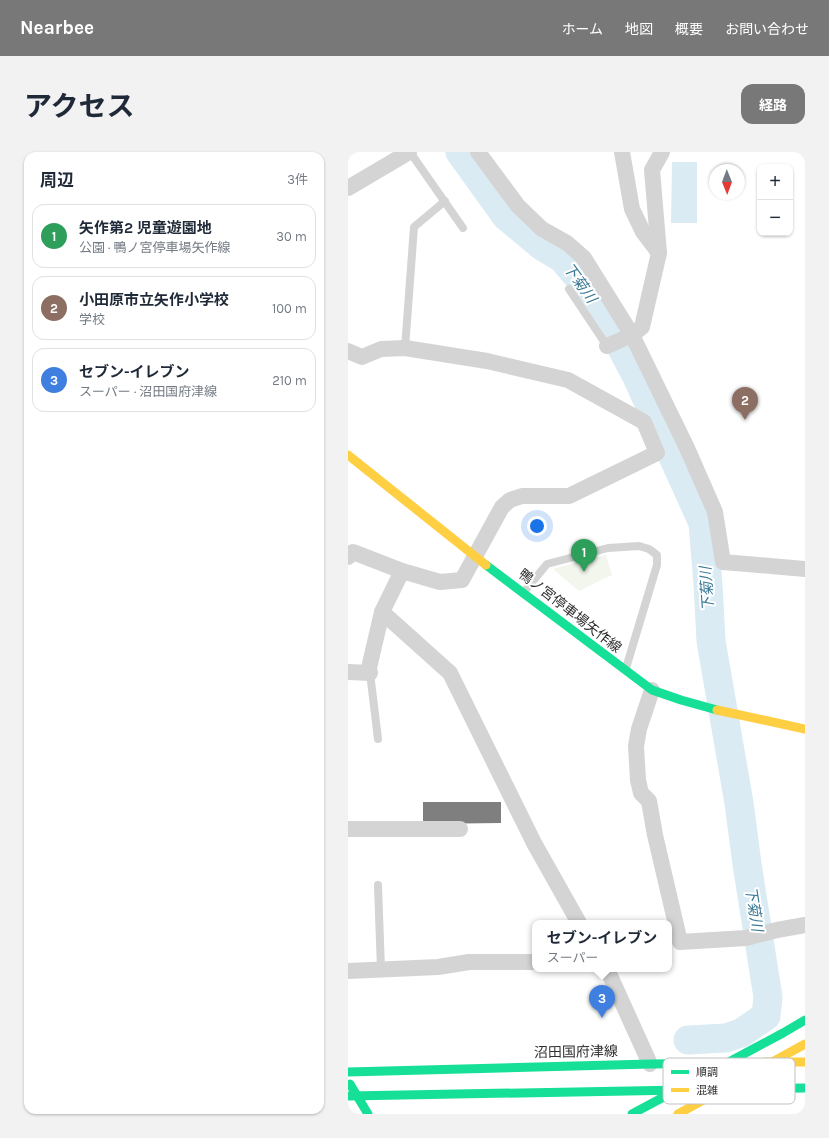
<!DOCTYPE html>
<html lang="ja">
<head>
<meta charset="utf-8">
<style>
  :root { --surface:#fff; --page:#f2f2f3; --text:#1f2937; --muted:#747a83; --line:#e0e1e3; --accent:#787878 }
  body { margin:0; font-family:Karla,"Noto Sans JP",sans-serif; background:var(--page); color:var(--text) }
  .controls { position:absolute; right:12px; top:12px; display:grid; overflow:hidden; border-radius:8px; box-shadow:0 1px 3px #0004 }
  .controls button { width:36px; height:36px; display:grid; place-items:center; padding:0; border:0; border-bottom:1px solid var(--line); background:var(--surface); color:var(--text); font:20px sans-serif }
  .compass { position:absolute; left:361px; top:12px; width:36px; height:36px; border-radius:50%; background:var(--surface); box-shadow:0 1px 3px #0004; rotate:179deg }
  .you { position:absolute; left:189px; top:374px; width:14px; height:14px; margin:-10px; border:3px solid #fff; border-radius:50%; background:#1a73e8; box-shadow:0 0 0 6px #1a73e833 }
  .badge { display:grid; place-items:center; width:26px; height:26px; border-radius:50%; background:var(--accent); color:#fff; font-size:13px; font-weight:700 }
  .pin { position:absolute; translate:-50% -33px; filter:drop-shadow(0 1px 2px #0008) }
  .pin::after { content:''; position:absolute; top:21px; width:14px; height:12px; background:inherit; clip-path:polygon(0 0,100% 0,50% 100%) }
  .popup { position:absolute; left:184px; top:768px; width:140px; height:52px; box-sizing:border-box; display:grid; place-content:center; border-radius:8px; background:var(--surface); filter:drop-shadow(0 1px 3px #0005); font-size:13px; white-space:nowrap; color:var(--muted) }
  .popup b { font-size:15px; color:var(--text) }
  .popup::after { content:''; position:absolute; left:50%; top:100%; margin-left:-8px; border:8px solid transparent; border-top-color:var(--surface) }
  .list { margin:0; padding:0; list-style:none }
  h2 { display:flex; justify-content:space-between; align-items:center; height:52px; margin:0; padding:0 16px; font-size:17px }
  h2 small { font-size:13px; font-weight:400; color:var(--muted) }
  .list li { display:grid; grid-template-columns:26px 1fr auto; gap:12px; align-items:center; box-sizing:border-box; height:64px; margin:0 8px 8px; padding:0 8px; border:1px solid var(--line); border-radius:12px }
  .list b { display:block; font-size:15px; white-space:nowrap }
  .list p { margin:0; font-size:13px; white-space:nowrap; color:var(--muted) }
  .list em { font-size:13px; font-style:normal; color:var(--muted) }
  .map { position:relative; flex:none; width:457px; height:962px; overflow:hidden; border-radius:12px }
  header { display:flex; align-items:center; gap:24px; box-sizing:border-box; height:56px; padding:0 20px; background:var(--accent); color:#fff }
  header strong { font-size:19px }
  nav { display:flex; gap:22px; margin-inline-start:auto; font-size:14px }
  .intro { display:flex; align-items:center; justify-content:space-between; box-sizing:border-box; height:96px; padding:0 24px }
  h1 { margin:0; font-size:28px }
  .button { padding:10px 18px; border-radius:12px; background:var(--accent); color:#fff; font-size:14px; font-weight:700 }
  main { display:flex; gap:24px; padding:0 24px }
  aside { flex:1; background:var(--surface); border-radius:12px; box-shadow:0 1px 3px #0004 }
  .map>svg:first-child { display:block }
</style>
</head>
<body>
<header>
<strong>Nearbee</strong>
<nav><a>ホーム</a><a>地図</a><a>概要</a><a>お問い合わせ</a></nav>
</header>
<div class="intro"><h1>アクセス</h1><a class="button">経路</a></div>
<main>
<aside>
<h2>周辺<small>3件</small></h2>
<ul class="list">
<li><span class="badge" style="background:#2e9e5b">1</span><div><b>矢作第2 児童遊園地</b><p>公園 · 鴨ノ宮停車場矢作線</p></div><em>30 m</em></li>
<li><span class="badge" style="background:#8d6e63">2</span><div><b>小田原市立矢作小学校</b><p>学校</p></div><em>100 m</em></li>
<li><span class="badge" style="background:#3f7fe0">3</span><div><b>セブン-イレブン</b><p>スーパー · 沼田国府津線</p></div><em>210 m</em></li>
</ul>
</aside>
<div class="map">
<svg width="457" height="962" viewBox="0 0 457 962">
  <rect width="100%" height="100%" fill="#fff"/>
  <path fill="#f2f6ed" d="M258,403L264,423L231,439L205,417Z"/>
  <path fill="#daebf3" d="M324,10H349V71H323Z"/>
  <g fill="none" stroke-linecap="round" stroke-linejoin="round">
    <path stroke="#daebf3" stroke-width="29" d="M112,0L158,64L194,94L214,106L230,125L263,176L289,225L355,371L360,432L363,489L391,651L399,712L420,845L418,864L393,881L378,886L340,888"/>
  </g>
  <path fill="#7f7f7f" d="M75,650H153V671L75,672Z"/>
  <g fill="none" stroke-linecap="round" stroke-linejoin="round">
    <g stroke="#d4d4d4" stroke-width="8">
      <path d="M62,0L115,76"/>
      <path d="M221,137L259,194"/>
      <path d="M57,196L66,75L97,49"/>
      <path d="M176,440L199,412L260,396L291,394L301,397L309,403V413L278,516"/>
      <path d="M22,521L30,587"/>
      <path d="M30,733L33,818"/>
    </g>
    <g stroke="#d4d4d4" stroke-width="16">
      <path d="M130,0L170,54L194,77L219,91L236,106L284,183L339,296L367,360L375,410L457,417"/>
      <path d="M274,0L284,57L295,80L311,101"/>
      <path d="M0,36L61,0"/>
      <path d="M259,194L284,183L294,175L311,101L304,18L314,0"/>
      <path d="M0,199L14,205L33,197L57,196L139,209L220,228L296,270L309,301L221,344H174L162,348L154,355L114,428L92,430L54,419L5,400L0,405"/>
      <path d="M34,460L102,521L186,691L231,771"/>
      <path d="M0,520L22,521L21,516L34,460L54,419"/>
      <path d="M304,538L291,577L288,594L290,628L293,641L301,649L307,683L332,790L398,786L429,778L457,773"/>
      <path d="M0,677H112"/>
      <path d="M259,817L302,912"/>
      <path d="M0,819L90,815L121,810H187"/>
    </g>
    <g stroke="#16e098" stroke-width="9">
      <path d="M138,413L304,538L333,548L369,558"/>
      <path d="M0,920L302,912L385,911"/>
      <path d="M2,932L20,962"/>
      <path d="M368,937L457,936"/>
      <path d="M0,944L334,938"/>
    </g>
    <g stroke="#ffcf43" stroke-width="9">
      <path d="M0,303L138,413"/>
      <path d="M369,558L457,577"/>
      <path d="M417,910H457"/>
    </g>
    <path stroke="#16e098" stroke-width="9" d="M284,962L435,881L457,868"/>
    <path stroke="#ffcf43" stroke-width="9" d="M330,962L457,892"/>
  </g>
  <g text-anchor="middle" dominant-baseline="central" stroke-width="4" stroke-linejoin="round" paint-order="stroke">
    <g font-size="14" fill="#303030" stroke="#fff">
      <text transform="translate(222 459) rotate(38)">鴨ノ宮停車場矢作線</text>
      <text transform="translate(228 900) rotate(-1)">沼田国府津線</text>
    </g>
    <g font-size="15" font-style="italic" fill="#3b7a96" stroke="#fff">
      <text transform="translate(232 131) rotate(54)">下菊川</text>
      <text transform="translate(359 437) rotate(-94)">下菊川</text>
      <text transform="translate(406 757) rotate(81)">下菊川</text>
    </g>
  </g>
  <rect x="315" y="906" width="132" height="46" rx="6" fill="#fff" stroke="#c1c1c1" stroke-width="1"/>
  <rect x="323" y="918" width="18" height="4" fill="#16e098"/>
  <rect x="323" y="936" width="18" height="4" fill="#ffcf43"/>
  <g font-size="11" fill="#303030">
    <text x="348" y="924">順調</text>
    <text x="348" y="942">混雑</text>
  </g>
</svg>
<div class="controls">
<button>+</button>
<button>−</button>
</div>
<svg class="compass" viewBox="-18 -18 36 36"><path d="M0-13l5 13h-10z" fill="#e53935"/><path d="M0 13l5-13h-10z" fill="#747a83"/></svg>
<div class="you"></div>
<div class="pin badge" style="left:236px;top:420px;background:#2e9e5b">1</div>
<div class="pin badge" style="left:397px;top:268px;background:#8d6e63">2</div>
<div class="pin badge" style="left:254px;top:866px;background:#3f7fe0">3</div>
<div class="popup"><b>セブン-イレブン</b>スーパー</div>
</div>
</main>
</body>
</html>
